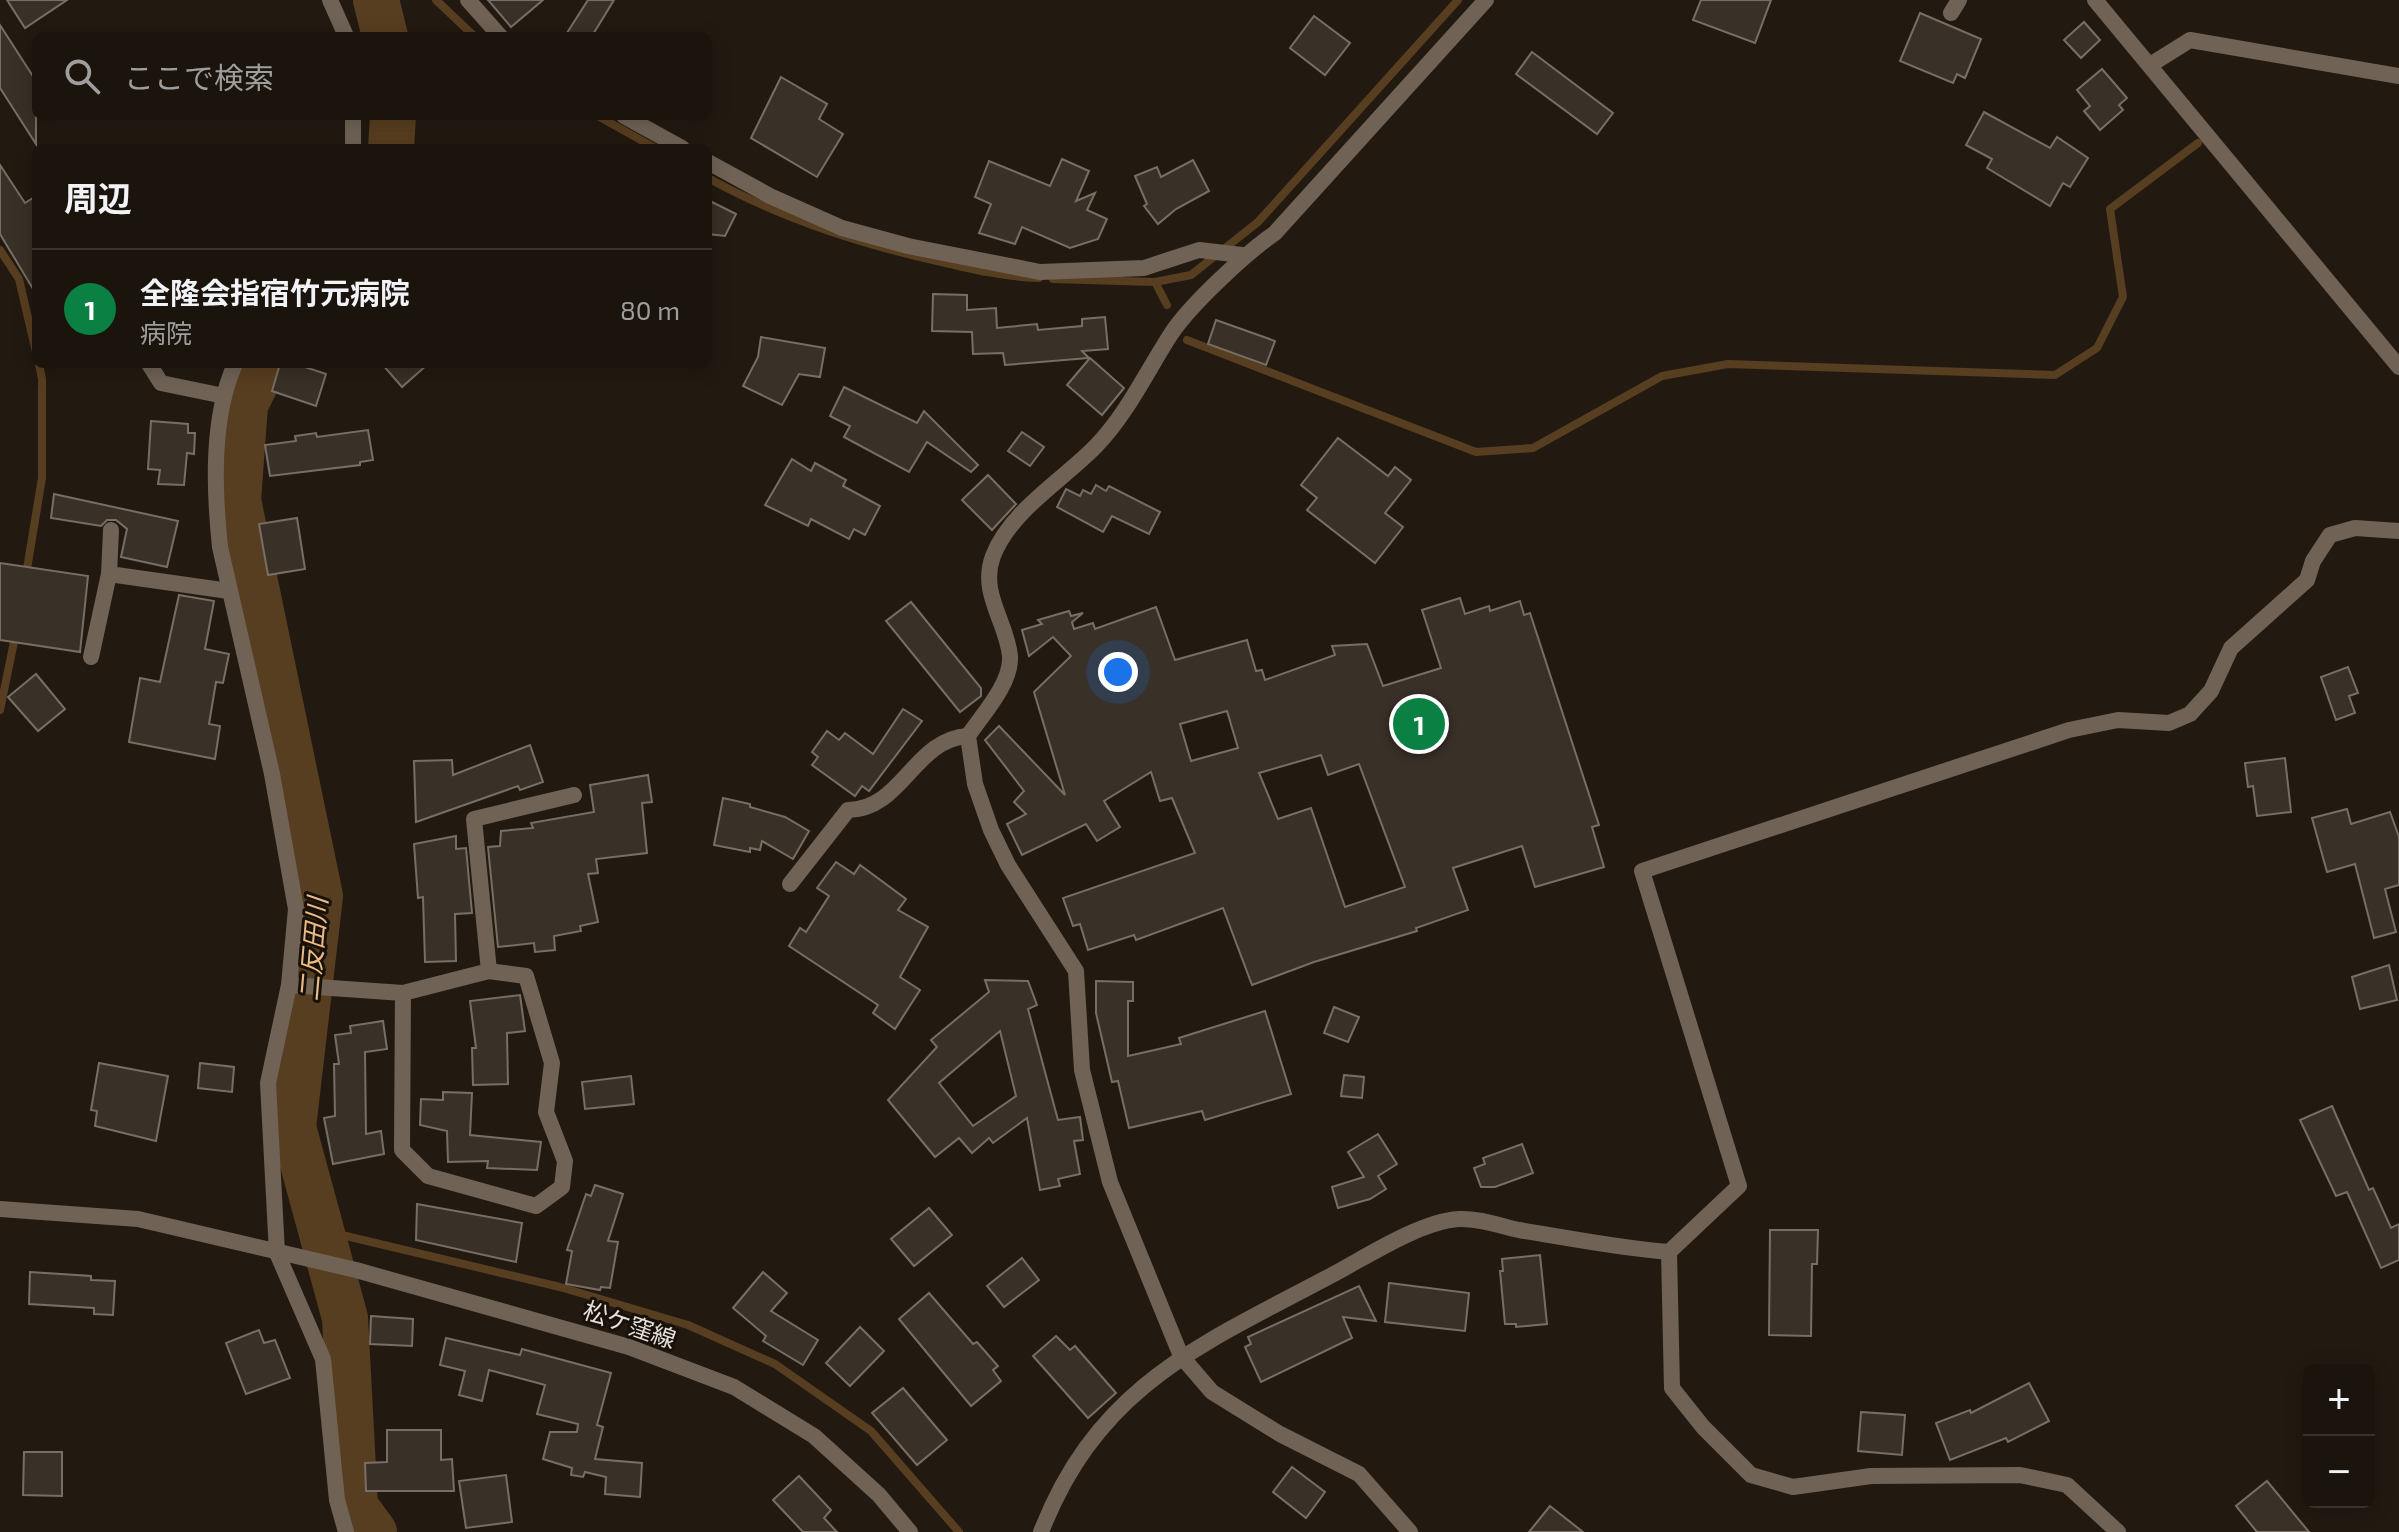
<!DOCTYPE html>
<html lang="ja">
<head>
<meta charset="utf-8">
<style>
  :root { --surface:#1a140d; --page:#27211b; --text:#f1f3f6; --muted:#9f9e9d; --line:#38332e; --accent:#0b8043 }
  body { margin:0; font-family:"Exo 2","Noto Sans JP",sans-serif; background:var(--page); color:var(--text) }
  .controls { position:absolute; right:24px; bottom:24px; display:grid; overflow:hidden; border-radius:12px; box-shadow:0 4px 20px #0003 }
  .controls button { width:72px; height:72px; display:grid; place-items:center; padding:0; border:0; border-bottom:2px solid var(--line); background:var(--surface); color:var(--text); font:40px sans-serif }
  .you { position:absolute; left:1118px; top:672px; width:28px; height:28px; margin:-20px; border:6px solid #fff; border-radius:50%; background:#1a73e8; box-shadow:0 0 0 12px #1a73e833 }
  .badge { display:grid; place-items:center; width:52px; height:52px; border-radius:50%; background:var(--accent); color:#fff; font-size:26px; font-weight:700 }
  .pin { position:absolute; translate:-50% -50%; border:4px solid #fff; box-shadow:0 2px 8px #0006 }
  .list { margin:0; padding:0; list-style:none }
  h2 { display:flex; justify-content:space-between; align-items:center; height:104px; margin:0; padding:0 32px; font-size:34px }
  h2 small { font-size:26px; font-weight:400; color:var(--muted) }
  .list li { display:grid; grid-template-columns:52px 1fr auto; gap:24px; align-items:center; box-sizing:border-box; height:120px; padding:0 32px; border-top:2px solid var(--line) }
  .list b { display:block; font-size:30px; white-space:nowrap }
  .list p { margin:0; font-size:26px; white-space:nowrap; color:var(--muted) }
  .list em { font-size:26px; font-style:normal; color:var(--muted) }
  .icon { flex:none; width:44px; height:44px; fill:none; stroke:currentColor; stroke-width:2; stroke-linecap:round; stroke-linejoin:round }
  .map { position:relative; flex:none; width:2399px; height:1532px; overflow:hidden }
  .search { position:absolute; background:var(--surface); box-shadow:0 4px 20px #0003; left:32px; top:32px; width:680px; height:88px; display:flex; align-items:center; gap:20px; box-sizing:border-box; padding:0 28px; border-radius:12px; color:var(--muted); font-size:30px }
  .panel { position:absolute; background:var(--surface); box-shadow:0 4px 20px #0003; left:32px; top:144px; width:680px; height:224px; border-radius:12px }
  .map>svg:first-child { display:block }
</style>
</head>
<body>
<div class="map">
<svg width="2399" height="1532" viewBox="0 0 2399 1532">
  <rect width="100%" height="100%" fill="#221a11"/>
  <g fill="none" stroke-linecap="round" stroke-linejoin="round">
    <g stroke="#583e20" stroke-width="8">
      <path d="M436,0L474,36"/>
      <path d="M598,116L655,148"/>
      <path d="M708,178C780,218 856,243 937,261C971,269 1004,277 1039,278"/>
      <path d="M0,250L19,279L36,352"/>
      <path d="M1053,279L1155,282L1167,305"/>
      <path d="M1155,282L1191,275L1258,222L1458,0"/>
      <path d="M1187,340L1476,452L1533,448L1662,376L1728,364L2055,375L2097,348L2123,297L2110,209L2198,143"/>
      <path d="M26,575L42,478V379L39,364"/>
      <path d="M0,710L16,632"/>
      <path d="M321,1230L560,1287L688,1325L775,1364L871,1431L959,1532"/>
    </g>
    <g stroke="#583e20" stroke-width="46">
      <path d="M376,0L385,36"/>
      <path d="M391,148L393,116"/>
      <path d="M265,364L245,405L238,500L320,896L293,1127L345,1318L355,1506L374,1532"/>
    </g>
  </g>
  <g fill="#393027" stroke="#786e63" stroke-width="2" fill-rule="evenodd">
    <path d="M7,0H67L25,28Z"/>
    <path d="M488,0H543L511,27Z"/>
    <path d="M588,0H614L592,36H565Z"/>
    <path d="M1701,0H1771L1755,43L1693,20Z"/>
    <path d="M1920,13L1981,39L1965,78L1957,74L1953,83L1900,61Z"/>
    <path d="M1314,16L1350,43L1325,75L1290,48Z"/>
    <path d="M2084,22L2100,40L2081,58L2064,40Z"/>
    <path d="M0,25L36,81V144L0,88Z"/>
    <path d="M1532,52L1613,113L1597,134L1516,74Z"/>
    <path d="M2102,69L2127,98L2119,105L2123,110L2100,130L2084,111L2090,106L2077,90Z"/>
    <path d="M781,77L827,104L819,119L843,134L817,177L751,138Z"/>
    <path d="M1984,112L2050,148L2057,137L2088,158L2070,187L2063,183L2050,206L1987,168L1992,159L1966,145Z"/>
    <path d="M1062,159L1089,171L1076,201L1095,193L1087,210L1107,219L1098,239L1070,248L1022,227L1015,244L979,233L991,204L975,197L989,161L1050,186Z"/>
    <path d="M1193,160L1209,191L1176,209L1158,224L1144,206L1147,204L1135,176L1157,167L1161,177Z"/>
    <path d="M0,165L25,203L36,196V294L0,234Z"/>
    <path d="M708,200L736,214L725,236L708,234Z"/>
    <path d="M933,294L967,295V310L996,308L997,328L1037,324L1038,330L1082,326V319L1105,317L1108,349L1082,351L1089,358L1005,365L1003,353L973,354L972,332L932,331Z"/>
    <path d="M1216,320L1275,341L1266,365L1208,344Z"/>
    <path d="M761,337L825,348L820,377L799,374L782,405L743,386L758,357Z"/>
    <path d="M1090,358L1124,388L1102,415L1067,385Z"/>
    <path d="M280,364H296L326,374L316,406L272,391Z"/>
    <path d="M382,364H428L402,387Z"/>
    <path d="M844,387L917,423L924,411L978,465L971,472L927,442L909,472L844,437L850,426L830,416Z"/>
    <path d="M151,421L188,424V433H195L194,454L187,453L184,485L158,484L160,470L148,469Z"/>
    <path d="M368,430L373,460L360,462V465L270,476L265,445L296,441L295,436L316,433L317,437Z"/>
    <path d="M1022,432L1044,447L1030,466L1008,451Z"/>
    <path d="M1338,438L1388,476L1395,467L1411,480L1385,513L1403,527L1375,563L1307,510L1317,498L1301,485Z"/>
    <path d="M792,459L811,471L815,463L846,480L843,486L880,506L865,535L854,529L849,539L811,519L808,526L765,505Z"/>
    <path d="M988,475L1016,504L992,530L962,500Z"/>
    <path d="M1096,485L1106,491L1109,486L1160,512L1149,534L1112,516L1103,532L1057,507L1066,489L1080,496L1083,490L1091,494Z"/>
    <path d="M54,494L178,521L167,567L121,557L127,529L116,520H107L101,526L51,518Z"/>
    <path d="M297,518L305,569L268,575L259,524Z"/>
    <path d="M0,563L88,576L80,652L0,640Z"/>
    <path d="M179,595L214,601L205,649L229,654L223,683L216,682L209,724L220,726L215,759L129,742L140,678L160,682Z"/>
    <path d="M1460,598L1465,614L1489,606L1490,611L1520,601L1524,615L1530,613L1599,825L1592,827L1604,867L1535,887L1522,846L1453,868L1468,910L1416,928L1417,931L1314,962L1252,985L1223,908L1136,940L1134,935L1088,950L1080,924L1073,926L1063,898L1195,853L1172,798L1160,801L1151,772L1104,801L1120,827L1097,841L1086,824L1022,855L1007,824L1026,814L1014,802L1024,791L985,740L999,726L1065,795L1034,692L1071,656L1053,637L1029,656L1022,630L1042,624L1038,620L1069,611L1071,616L1083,613L1072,622L1074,629L1093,623L1095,629L1156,607L1175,660L1247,640L1256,671L1262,670L1265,680L1335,655L1332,646L1367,644L1383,686L1441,668L1422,610ZM1227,711L1238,748L1191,761L1180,724ZM1321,755L1328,775L1359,764L1405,887L1345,907L1311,808L1278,819L1259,773Z"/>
    <path d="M911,602L981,688V696L960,712L886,621Z"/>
    <path d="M2348,667L2358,693L2349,696L2355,713L2336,720L2321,677Z"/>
    <path d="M36,674L65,709L38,731L8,697Z"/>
    <path d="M903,709L922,721L869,791L862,786L855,796L812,765L818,757L812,752L827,731L839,740L845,733L873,754Z"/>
    <path d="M530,745L543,782L520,790L518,786L416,822L414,761L452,760L453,775Z"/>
    <path d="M2285,758L2291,812L2257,816L2253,786L2248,787L2245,763Z"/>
    <path d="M648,775L652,802L642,803L647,853L596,859L598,873L588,874L598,922L580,926L581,931L554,936L555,950L535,952L534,943L498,947L488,847L500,846L501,831L533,828L531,823L594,812L590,785Z"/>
    <path d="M723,798L750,804V807L785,817L809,831L793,859L762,841L760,850L750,848V852L714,845Z"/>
    <path d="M2347,809L2351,824L2390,812L2399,837V885L2385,889L2396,932L2374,938L2355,864L2327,872L2312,818Z"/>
    <path d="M456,836V849L466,848L472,913L455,914L456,961L425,962L423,897L418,898L414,844Z"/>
    <path d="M836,862L854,874L860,865L906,899L898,910L928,927L900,977L920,990L895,1029L873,1013L878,1005L789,946L800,928L806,932L829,896L817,888Z"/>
    <path d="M2389,965L2397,1000L2360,1009L2352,977Z"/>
    <path d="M985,980L1028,981L1037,1005L1028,1009L1058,1120L1080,1117L1083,1140L1074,1141L1080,1174L1058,1179L1060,1186L1040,1190L1027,1118L993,1143L989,1138L972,1153L959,1138L935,1157L888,1100L937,1047L931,1040L989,992ZM1000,1031L1016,1096L973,1126L939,1083Z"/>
    <path d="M1096,981L1133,982V1001H1128V1056L1181,1044L1179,1038L1265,1011L1291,1094L1205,1120L1202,1111L1129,1128L1118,1081L1112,1082L1096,1013Z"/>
    <path d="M520,995L525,1031L507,1033L508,1084L473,1085L472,1048H476L470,1001Z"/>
    <path d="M1334,1007L1359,1017L1348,1042L1324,1033Z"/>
    <path d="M383,1021L387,1049L365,1052L366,1134L381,1131L384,1154L333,1164L324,1118L335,1116L334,1064H339L335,1035L351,1033L350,1026Z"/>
    <path d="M99,1063L168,1076L156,1141L95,1126L97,1111L91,1110Z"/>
    <path d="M200,1063L234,1067L232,1092L198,1088Z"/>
    <path d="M1344,1075L1364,1077L1362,1098L1341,1096Z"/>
    <path d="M631,1076L634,1104L585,1109L582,1082Z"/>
    <path d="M443,1092L472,1093L470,1135L541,1142L537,1170L487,1168L488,1161L448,1162L447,1131L420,1125L421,1099L443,1100Z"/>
    <path d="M2332,1106L2369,1190L2373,1188L2391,1228L2399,1224V1260L2381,1268L2347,1192L2336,1196L2300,1120Z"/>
    <path d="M1378,1134L1397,1164L1378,1176L1386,1189L1370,1199L1338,1208L1332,1187L1364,1177L1348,1152Z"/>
    <path d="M1522,1144L1533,1173L1495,1187H1481L1474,1168L1485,1164L1483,1158Z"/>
    <path d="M595,1185L623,1194L608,1241L618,1242L610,1288L601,1287L600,1290L566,1284L572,1251L567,1250L586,1194L591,1196Z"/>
    <path d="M417,1204L522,1223L516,1262L416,1240Z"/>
    <path d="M929,1208L952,1235L914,1266L891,1239Z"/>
    <path d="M1770,1230H1818L1817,1264H1812L1811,1336L1769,1335Z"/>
    <path d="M1540,1255L1547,1324L1516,1327V1324H1505L1500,1271H1503L1502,1259Z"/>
    <path d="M1022,1258L1039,1280L1004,1307L987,1286Z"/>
    <path d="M30,1272L91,1276V1280L115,1281L113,1315L94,1314V1308L29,1304Z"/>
    <path d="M763,1272L787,1293L771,1311L818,1340L803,1365L763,1341L766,1336L733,1308Z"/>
    <path d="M1389,1283L1469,1293L1465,1331L1385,1322Z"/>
    <path d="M1359,1286L1376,1321L1343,1317L1352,1338L1261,1382L1245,1347L1251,1344L1248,1337Z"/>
    <path d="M929,1293L973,1344L977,1342L998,1366L993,1370L1001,1381L971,1406L899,1319Z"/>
    <path d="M371,1316L413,1319L412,1346L370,1344Z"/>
    <path d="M860,1327L884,1351L850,1386L826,1363Z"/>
    <path d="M259,1330L264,1343L275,1340L290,1378L246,1394L226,1343Z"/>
    <path d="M1056,1336L1070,1350L1075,1346L1116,1393L1088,1418L1033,1356Z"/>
    <path d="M446,1338L520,1355L522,1349L611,1373L597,1425L603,1427L595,1459L642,1463L640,1497L605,1494L606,1477L585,1472L583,1477L571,1475L572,1468L543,1459L550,1432H577L578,1424L537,1414L545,1385L489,1370L482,1401L459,1395L465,1371L440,1365Z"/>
    <path d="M2029,1383L2049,1421L2008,1442L2006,1438L1950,1460L1936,1423L1970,1410L1971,1413Z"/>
    <path d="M903,1388L947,1440L917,1465L872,1413Z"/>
    <path d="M1861,1412L1905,1415L1902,1455L1858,1451Z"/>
    <path d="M387,1430H441V1460L452,1459L454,1491H366L365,1463L387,1462Z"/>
    <path d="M24,1452H62V1496L23,1495Z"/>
    <path d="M1292,1467L1325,1492L1306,1518L1273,1492Z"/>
    <path d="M506,1475L512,1522L466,1528L459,1481Z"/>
    <path d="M799,1476L831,1510L824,1518L837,1532H803L773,1500Z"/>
    <path d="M2267,1481L2309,1532H2257L2236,1506Z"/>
    <path d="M1550,1506L1583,1532H1529Z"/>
  </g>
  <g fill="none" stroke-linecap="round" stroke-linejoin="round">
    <g stroke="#706356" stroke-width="16">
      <path d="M330,0L346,36"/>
      <path d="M468,0L500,36"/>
      <path d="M2095,0L2399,367"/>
      <path d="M1951,13L1959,0"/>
      <path d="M2150,65L2190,40L2399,76"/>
      <path d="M353,116V148"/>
      <path d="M624,116L682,148"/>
      <path d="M708,162L770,196L842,228L908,246L1040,272L1144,268L1199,250L1242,255"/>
      <path d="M149,364L161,383L224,396"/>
      <path d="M235,364C211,418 214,489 220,547L272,774L296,909L289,985L268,1083L277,1253L323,1359L337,1500L346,1532"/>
      <path d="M111,530L109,574L229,591"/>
      <path d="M91,657L109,574"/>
      <path d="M790,884L848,810C902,810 914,739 968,736"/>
      <path d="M289,985L403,993L402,1150L428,1176L536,1206L562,1187L565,1161L546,1112L552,1063L526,976L489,971L474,819L574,795"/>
      <path d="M403,993L489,971"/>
      <path d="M1669,1252L1672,1388L1703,1427L1751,1475L1793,1487L1871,1476L2020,1475L2067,1485L2118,1532"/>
      <path d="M1041,1532C1099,1384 1201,1345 1332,1275C1366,1257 1421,1221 1459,1219C1478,1218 1501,1226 1519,1230C1569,1238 1618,1248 1669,1252L1739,1186L1642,871L2069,730L2118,720L2169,723L2190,714L2211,691L2231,648L2307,580L2313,561L2330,535L2355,528L2399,531"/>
      <path d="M1410,1532L1359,1474L1280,1434L1212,1392L1181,1356L1110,1182L1082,1070L1076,971L1008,865L991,830L975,784L968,736C982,715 1012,683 1010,656C1007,622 979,593 993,556C1011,510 1063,480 1096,446C1127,414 1147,371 1171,334C1190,305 1246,253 1275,233L1486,0"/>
    </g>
    <path stroke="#706356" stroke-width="16" d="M0,1209L138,1219L356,1270L629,1347L734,1387L814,1436L879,1495L910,1532"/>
  </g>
  <g text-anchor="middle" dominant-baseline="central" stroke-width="6" stroke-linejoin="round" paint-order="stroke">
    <g font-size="24" fill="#e5e0da" stroke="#181109">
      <text transform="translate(630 1324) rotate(19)">松ケ窪線</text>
    </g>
    <g font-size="26" font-style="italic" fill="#eabb87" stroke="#181109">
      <text transform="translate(312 949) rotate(-85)">二反田川</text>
    </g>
  </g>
</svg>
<div class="controls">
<button>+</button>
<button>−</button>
</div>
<div class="you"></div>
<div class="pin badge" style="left:1419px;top:724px">1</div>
<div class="search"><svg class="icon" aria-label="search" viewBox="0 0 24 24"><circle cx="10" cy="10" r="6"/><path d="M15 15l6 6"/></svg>ここで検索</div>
<section class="panel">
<h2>周辺<small></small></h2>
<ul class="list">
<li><span class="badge">1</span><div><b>全隆会指宿竹元病院</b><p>病院</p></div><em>80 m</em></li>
</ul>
</section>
</div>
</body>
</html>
